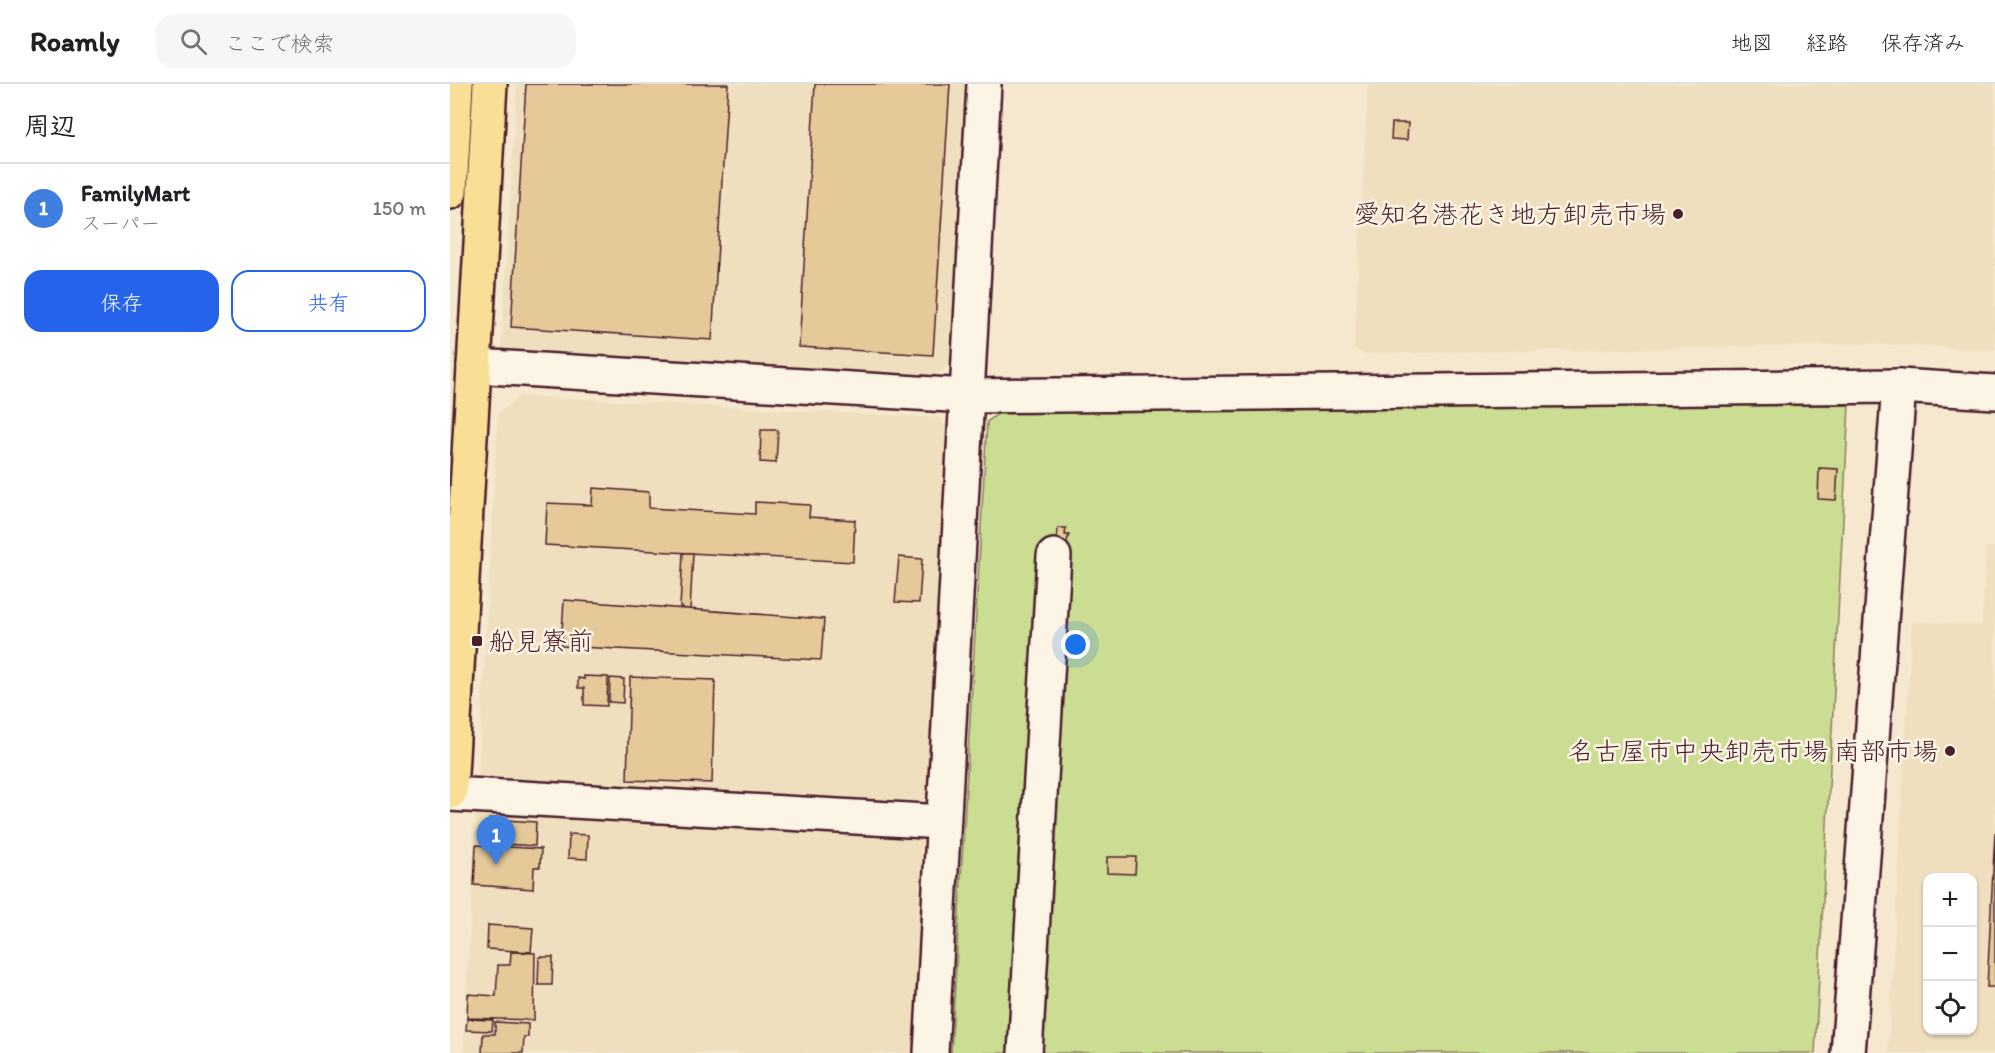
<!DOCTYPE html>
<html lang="ja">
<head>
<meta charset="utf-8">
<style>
  :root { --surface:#fff; --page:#f6f6f6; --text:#202124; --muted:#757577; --line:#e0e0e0; --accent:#2563eb }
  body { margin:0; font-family:Itim,"Klee One",sans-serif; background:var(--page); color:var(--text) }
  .controls { position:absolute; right:18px; bottom:18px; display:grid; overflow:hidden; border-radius:12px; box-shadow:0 2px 4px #0004 }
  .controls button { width:54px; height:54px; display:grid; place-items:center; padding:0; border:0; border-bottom:2px solid var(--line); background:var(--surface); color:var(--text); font:30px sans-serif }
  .you { position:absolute; left:626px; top:561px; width:21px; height:21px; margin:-15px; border:4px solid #fff; border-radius:50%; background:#1a73e8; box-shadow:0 0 0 9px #1a73e833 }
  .badge { display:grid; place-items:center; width:39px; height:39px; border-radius:50%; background:var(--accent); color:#fff; font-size:20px; font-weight:700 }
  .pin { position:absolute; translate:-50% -50px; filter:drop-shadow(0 2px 3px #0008) }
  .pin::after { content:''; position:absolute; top:32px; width:21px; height:18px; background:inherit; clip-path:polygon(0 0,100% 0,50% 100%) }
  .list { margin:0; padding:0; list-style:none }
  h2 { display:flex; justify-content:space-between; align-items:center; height:78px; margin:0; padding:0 24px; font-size:26px }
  h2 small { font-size:20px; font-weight:400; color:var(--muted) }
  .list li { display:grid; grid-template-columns:39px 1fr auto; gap:18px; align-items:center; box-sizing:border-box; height:90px; padding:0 24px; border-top:2px solid var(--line) }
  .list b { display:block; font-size:22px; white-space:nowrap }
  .list p { margin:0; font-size:20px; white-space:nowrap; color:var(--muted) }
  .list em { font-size:20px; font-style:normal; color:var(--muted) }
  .actions { display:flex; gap:12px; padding:18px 24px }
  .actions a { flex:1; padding:14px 0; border:2px solid var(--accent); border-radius:18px; text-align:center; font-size:21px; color:var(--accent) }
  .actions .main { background:var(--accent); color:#fff }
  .icon { flex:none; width:33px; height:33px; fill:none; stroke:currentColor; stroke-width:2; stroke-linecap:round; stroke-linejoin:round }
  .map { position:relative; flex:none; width:1545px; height:969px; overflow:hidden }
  header { display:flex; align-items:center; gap:36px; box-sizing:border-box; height:84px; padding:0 30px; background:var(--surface); border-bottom:2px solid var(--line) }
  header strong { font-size:28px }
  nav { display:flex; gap:33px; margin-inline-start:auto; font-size:21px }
  .search { width:420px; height:54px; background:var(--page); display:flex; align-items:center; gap:15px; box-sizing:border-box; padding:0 21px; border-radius:18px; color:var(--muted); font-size:22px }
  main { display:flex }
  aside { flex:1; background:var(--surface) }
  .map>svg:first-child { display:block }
</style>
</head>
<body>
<header>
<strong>Roamly</strong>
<div class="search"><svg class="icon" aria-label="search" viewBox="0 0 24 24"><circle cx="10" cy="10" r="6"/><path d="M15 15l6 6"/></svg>ここで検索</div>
<nav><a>地図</a><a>経路</a><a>保存済み</a></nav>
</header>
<main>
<aside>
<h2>周辺<small></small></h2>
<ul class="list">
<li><span class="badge" style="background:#3f7fe0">1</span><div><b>FamilyMart</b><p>スーパー</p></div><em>150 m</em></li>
</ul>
<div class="actions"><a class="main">保存</a><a>共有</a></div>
</aside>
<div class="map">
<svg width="1545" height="969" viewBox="0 0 1545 969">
  <rect width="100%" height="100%" fill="#f5e8ce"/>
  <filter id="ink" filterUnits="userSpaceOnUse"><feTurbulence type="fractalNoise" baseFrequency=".0167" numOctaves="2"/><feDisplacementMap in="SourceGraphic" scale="12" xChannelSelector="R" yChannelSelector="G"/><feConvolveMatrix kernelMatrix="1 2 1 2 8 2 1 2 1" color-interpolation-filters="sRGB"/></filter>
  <g filter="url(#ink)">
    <g fill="#f0dfbe" fill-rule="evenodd">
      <path d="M67,0H517L501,280L482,294L51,265Z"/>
      <path d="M918,0H1545V266L1425,260L913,270L904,264Z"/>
      <path d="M71,312L489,334L498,346L463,969H13L48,329Z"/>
      <path d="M1536,463H1545V969H1438L1462,537L1532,541ZM1478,794H1522V946H1478Z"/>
    </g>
    <path fill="#cbdd92" stroke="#8a7e5e" stroke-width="1.5" d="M1399,321L1365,969H501L537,338L553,326Z"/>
    <g fill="#e5c999" stroke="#4a1f2b" stroke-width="1.5">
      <path d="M76,0H278L262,256L61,243Z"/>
      <path d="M365,0H500L483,271L349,263Z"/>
      <path d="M942,39H958L957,56L941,55Z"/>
      <path d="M311,346H328L326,379L310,378Z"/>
      <path d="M1369,384L1388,385L1386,416L1368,415Z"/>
      <path d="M143,404L199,408V424L305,430V418L360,421L359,433L405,436L403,478L95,461L97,419L142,421Z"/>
      <path d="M608,444H616L615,451H619L614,467L606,466Z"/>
      <path d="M233,469H243L240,527H233V523H230Z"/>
      <path d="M449,473L472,475L469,519L445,518Z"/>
      <path d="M114,516L374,535L371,576L111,562Z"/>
      <path d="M134,592L158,593L157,622L134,621V604H128V594L134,595Z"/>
      <path d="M180,593L265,596L262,699L177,696Z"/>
      <path d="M160,594L174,595L173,619L159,618Z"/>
      <path d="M39,735L86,738L85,762L37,759Z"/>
      <path d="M1545,748V903H1537Z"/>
      <path d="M119,750L138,751L137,775L118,774Z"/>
      <path d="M26,761L91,765L90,783H84L83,805L24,801Z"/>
      <path d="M657,773H686L685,790L657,789Z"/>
      <path d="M38,841L83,844L81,868L37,865Z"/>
      <path d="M61,868L85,869L84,936L17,934L18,910L46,912L48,881H60Z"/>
      <path d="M89,873H103L102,901H88Z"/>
      <path d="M17,935L43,936L42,947L16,946Z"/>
      <path d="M45,938L78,940V953H74L73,969H32L33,950H45Z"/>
    </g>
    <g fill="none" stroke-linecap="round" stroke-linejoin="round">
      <defs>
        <g id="minor">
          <path d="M24,282L516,312L1449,302L1545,308"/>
          <path d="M0,710L493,738"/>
          <path d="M481,969L534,0"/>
          <path d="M575,969L604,472"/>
          <path d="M1398,969L1449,302"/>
        </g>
        <g id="major">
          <path d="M0,108L6,0"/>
          <path d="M0,708L40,0"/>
        </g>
      </defs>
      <use href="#minor" stroke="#4a1f2b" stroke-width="38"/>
      <use href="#major" stroke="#4a1f2b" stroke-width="38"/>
      <use href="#minor" stroke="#fcf5e5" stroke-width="33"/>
      <use href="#major" stroke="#f9df96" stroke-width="33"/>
    </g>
  </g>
  <g fill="#4a1f2b" stroke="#fcf5e5" stroke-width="2">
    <circle cx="1228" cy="130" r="6"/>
    <rect x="21" y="551" width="12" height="12" rx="3"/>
    <circle cx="1500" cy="667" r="6"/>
  </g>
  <g text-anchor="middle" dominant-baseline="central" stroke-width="5" stroke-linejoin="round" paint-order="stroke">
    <g font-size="26" fill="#4a1f2b" stroke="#fcf5e5" text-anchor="end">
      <text x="1216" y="130">愛知名港花き地方卸売市場</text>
      <text x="39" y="557" text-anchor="start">船見寮前</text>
      <text x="1488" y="667">名古屋市中央卸売市場 南部市場</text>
    </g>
  </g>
</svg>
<div class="controls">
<button>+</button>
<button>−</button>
<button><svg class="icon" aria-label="locate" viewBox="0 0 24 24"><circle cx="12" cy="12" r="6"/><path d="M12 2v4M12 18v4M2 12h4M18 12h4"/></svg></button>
</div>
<div class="you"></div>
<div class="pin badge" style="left:46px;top:781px;background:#3f7fe0">1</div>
</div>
</main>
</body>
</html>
